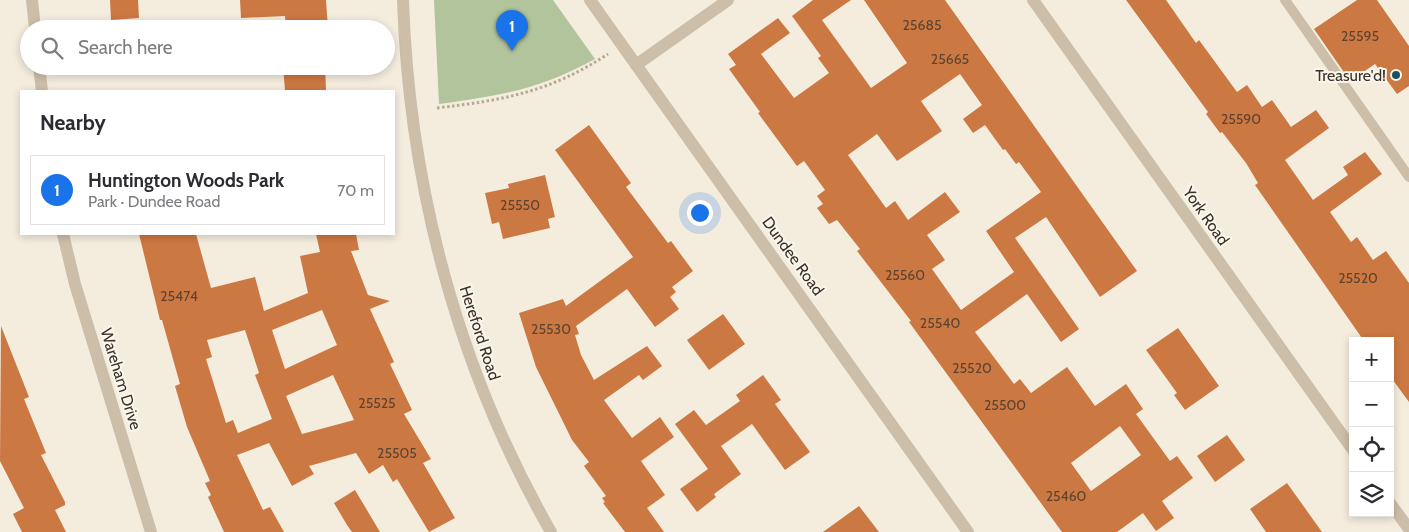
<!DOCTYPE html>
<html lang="en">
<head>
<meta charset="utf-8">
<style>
  :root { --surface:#fff; --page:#f2f2f3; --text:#2b2b33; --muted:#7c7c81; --line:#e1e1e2; --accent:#1a73e8 }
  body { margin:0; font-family:Cabin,sans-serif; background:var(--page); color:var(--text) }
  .controls { position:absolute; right:15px; bottom:15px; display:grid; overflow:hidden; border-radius:0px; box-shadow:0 2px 8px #0003 }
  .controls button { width:45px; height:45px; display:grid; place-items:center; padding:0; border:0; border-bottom:1px solid var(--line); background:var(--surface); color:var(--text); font:25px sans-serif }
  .you { position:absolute; left:699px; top:212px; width:18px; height:18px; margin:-12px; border:4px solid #fff; border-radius:50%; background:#1a73e8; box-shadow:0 0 0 8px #1a73e833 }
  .badge { display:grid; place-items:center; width:32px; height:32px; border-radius:50%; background:var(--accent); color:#fff; font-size:16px; font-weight:700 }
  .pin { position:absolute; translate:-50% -41px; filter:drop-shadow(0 1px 2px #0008) }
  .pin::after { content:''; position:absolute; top:26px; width:18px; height:15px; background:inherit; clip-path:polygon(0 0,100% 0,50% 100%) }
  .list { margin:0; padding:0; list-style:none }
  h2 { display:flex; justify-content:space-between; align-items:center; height:65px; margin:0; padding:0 20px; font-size:21px }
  h2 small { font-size:16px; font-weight:400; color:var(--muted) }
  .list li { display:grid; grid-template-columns:32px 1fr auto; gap:15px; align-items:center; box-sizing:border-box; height:70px; margin:0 10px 10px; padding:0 10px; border:1px solid var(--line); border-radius:0px }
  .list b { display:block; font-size:19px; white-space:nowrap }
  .list p { margin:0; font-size:16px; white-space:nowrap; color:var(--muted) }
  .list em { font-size:16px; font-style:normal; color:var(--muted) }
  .icon { flex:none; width:28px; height:28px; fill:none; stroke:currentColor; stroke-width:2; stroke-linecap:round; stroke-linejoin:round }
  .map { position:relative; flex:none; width:1409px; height:532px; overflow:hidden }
  .search { position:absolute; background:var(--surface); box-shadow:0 2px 8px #0003; left:20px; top:20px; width:375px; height:55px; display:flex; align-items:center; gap:12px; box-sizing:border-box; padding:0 18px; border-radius:28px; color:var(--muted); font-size:19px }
  .panel { position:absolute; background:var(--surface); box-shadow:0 2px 8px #0003; left:20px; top:90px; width:375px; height:145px; border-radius:0px }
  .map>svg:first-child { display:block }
</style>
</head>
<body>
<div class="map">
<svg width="1409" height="532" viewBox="0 0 1409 532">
  <rect width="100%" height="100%" fill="#f4edde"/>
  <path fill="#b1c49c" d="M434,0H553L595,59C541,89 499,96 439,104Z"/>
  <g fill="#cc7843" fill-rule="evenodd">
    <path d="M110,0H138L139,18L111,20Z"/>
    <path d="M240,0H326L328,29H286L285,16L241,18Z"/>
    <path d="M813,0H851L822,20L871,88L907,63L864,0H945L1137,271L1100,297L1046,217L1015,238L1079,329L1061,342L1027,294L975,332L1014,384L1020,379L1031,393L1067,367L1095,406L1126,384L1143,409L1136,414L1170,461L1177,456L1193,478L1162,501L1174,518L1156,531L1143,513L1117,532H1062L909,322L911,321L857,251L860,249L837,220L829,224L817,208L823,204L817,196L825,190L804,161L797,166L758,113L760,112L729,69L736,65L728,54L778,18L790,33L761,54L794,98L829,73L818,58L821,56L792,16ZM960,74L982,105L963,119L973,133L985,125L1003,150L1005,149L1016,164L1019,162L1041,192L986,231L1014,272L961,310L932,269L945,260L927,235L960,212L945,192L908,220L895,201L886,208L848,155L877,134L897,161L942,131L921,101ZM1120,426L1141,455L1091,491L1071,463Z"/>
    <path d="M1126,0H1166L1196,43L1199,40L1237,92L1247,85L1262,107L1272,100L1291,127L1316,110L1329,128L1285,160L1313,200L1348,175L1343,167L1365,152L1382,174L1330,212L1351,242L1357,237L1373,260L1386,251L1409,283V402L1390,376V341H1364L1255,185L1258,183L1246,163L1222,132L1220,133L1206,114L1208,112Z"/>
    <path d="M1357,0H1377L1409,46V86L1397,94L1375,64L1350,81L1314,29Z"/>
    <path d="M283,66H325L326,90H285Z"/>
    <path d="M589,125L631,183L626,187L668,243L671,241L693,271L672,287L676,292L670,297L679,309L655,327L627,289L576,326L579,334L575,335L581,355L594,380L647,346L662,366L643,380L639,375L604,400L632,438L660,417L674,437L641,461L665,495L647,508L664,532H625L603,503L605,502L602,498L606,496L584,466L589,462L572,440L536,367L519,313L563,299L566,306L633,257L555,150Z"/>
    <path d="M545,175L555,217L548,219L550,228L503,239L499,222L492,224L485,193L509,188L508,184Z"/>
    <path d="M139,234H196L211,288L255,277L264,311L308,293L300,256L320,252L316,234H356L359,250L351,251L368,295L390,301L370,309L394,362L390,364L412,410L404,414L431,459L423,463L455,518L429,532L397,479L393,482L383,465L369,474L356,453L309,466L314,474L292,486L269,443L237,455L263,510L270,507L284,532H224L208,497L211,495L205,483L210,481L187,427L175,386L180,384L162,320H160ZM322,310L337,345L285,369L272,330ZM245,330L259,373L255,375L272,419L238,433L233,420L226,423L206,359L212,357L207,340ZM333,375L354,420L302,434L286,396Z"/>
    <path d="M723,314L745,344L709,370L687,340Z"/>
    <path d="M1,326L29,397L24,399L46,453L41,455L65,502V505L55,510L66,532H22L13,514L24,508L0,461Z"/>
    <path d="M1178,328L1219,386L1185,410L1174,395L1177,393L1146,350Z"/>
    <path d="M763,375L781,400L775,404L810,452L785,470L752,424L721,446L741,474L714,494L716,497L697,512L680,489L708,469L675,424L694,410L706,425L740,401L736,395Z"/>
    <path d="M1227,435L1245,460L1215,482L1197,456Z"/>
    <path d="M1287,483L1322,532H1266L1250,509Z"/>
    <path d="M355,490L380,532H352L347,525L334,503Z"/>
    <path d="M859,506L879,532H823Z"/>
  </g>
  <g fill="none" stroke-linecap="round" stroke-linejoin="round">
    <path stroke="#b9a993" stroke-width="3" stroke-dasharray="2.5 2.5" stroke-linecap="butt" d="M437,108C504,100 550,92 608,54"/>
    <path stroke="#cdbea9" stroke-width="10" d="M1285,0L1409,177"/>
    <g stroke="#cdbea9" stroke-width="12">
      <path d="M32,0L35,29"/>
      <path d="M403,0C409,186 458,370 551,532"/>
      <path d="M590,0L968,532"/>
      <path d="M1033,0L1353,450"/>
      <path d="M636,65L728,0"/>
      <path d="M39,66L42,91"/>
      <path d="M63,234L75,284L151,532"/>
      <path d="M1390,503L1409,529"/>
    </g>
  </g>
  <circle fill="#1c505e" stroke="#fbf6eb" stroke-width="2" cx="1396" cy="75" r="5"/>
  <g text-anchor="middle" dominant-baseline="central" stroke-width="4" stroke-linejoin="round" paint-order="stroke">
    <g font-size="14" fill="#5e4330">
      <text x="922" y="25">25685</text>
      <text x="1360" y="36">25595</text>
      <text x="950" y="59">25665</text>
      <text x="1241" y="119">25590</text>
      <text x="520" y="205">25550</text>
      <text x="905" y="275">25560</text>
      <text x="1358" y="278">25520</text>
      <text x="179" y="296">25474</text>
      <text x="940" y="323">25540</text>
      <text x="551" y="329">25530</text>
      <text x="972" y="368">25520</text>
      <text x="377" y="403">25525</text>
      <text x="1005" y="405">25500</text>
      <text x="397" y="453">25505</text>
      <text x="1066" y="496">25460</text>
    </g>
    <g font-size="16" fill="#3a3129" stroke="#fbf6eb" text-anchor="end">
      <text x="1386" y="75">Treasure'd!</text>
    </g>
    <g font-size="16" fill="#3a3129" stroke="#fbf6eb">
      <text transform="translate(1206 216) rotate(55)">York Road</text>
      <text transform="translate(793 256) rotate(54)">Dundee Road</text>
      <text transform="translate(480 333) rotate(72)">Hereford Road</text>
      <text transform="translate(121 379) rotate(73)">Wareham Drive</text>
    </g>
  </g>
</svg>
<div class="controls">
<button>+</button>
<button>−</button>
<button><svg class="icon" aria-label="locate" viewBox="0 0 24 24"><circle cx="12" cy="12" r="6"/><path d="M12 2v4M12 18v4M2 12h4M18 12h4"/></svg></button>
<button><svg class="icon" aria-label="layers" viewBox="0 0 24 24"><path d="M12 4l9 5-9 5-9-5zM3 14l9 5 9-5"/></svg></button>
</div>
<div class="you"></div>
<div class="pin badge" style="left:512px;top:51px">1</div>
<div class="search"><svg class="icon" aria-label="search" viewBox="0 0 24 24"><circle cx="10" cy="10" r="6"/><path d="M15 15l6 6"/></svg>Search here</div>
<section class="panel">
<h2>Nearby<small></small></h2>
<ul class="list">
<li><span class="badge">1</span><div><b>Huntington Woods Park</b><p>Park · Dundee Road</p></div><em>70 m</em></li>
</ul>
</section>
</div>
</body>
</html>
